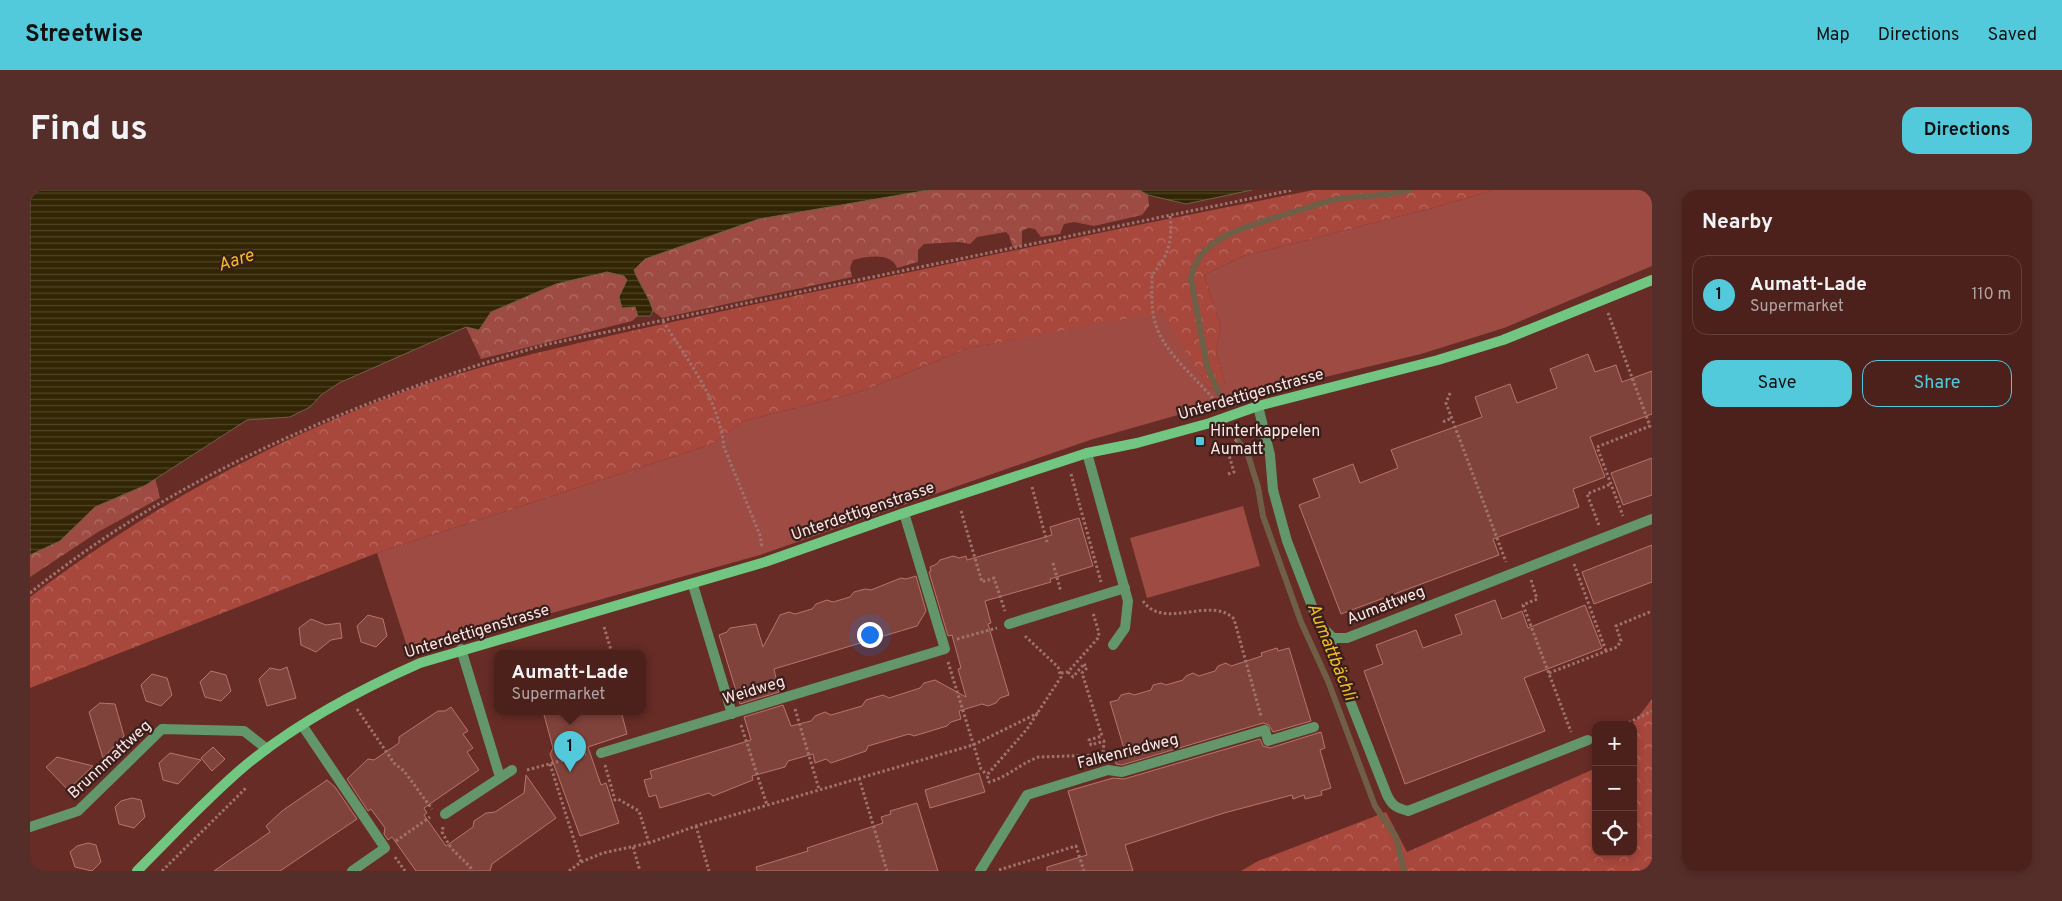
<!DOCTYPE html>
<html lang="en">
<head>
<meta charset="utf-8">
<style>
  :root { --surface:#4c211c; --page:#562e29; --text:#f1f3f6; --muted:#b2a3a3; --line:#633e3b; --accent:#53cadc }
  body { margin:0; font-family:Overpass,sans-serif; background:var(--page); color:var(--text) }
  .controls { position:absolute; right:15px; bottom:15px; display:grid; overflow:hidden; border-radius:10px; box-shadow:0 2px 8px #0003 }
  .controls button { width:45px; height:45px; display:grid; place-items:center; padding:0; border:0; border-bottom:1px solid var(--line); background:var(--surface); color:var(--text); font:25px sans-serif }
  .you { position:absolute; left:839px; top:444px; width:18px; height:18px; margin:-12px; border:4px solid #fff; border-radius:50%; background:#1a73e8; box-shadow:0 0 0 8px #1a73e833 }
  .badge { display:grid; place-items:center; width:32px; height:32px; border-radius:50%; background:var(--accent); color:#111; font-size:16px; font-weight:700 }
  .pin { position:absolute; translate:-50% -41px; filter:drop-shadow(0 1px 2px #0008) }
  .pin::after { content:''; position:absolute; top:26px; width:18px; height:15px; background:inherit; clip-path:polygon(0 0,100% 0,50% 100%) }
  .popup { position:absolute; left:464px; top:460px; width:152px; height:65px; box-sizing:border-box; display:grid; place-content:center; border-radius:10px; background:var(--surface); filter:drop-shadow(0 1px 4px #0005); font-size:16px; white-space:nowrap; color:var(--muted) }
  .popup b { font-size:19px; color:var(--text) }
  .popup::after { content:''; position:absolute; left:50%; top:100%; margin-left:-10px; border:10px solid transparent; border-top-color:var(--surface) }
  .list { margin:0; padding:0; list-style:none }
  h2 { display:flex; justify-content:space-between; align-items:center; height:65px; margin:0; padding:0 20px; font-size:21px }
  h2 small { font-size:16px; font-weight:400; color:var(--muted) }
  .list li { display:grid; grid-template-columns:32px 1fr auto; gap:15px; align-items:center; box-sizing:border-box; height:80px; margin:0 10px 10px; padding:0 10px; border:1px solid var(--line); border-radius:15px }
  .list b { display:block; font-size:19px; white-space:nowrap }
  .list p { margin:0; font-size:16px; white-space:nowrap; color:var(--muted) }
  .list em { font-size:16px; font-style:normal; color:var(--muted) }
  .actions { display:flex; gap:10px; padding:15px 20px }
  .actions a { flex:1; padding:11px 0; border:1px solid var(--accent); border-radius:15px; text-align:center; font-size:18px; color:var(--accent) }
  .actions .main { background:var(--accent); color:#111 }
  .icon { flex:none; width:28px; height:28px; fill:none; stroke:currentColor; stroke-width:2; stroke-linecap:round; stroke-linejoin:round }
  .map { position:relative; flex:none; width:1622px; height:681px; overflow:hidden; border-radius:15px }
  header { display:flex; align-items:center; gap:30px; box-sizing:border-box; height:70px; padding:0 25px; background:var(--accent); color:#111 }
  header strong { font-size:24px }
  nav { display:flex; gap:28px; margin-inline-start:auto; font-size:18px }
  .intro { display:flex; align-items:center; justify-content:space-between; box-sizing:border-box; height:120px; padding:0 30px }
  h1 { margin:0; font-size:35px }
  .button { padding:12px 22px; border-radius:15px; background:var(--accent); color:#111; font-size:18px; font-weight:700 }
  main { display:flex; gap:30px; padding:0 30px }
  aside { flex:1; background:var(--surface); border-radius:15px; box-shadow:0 2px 8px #0003 }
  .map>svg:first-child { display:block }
</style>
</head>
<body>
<header>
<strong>Streetwise</strong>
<nav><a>Map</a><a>Directions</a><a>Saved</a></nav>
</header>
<div class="intro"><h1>Find us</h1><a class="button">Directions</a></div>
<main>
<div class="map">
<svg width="1622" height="681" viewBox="0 0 1622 681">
  <defs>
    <pattern id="forest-crowns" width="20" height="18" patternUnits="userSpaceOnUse" patternTransform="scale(1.25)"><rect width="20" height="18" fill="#a8473c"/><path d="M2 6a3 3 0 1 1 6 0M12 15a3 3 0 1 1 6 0" fill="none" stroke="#b96a61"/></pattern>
    <pattern id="park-crowns" width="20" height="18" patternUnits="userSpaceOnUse" patternTransform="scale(1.25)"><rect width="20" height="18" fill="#9e4c43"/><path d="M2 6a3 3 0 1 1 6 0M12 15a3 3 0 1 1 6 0" fill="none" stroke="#b16e67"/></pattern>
    <pattern id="water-rules" width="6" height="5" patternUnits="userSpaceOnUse" patternTransform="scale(1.25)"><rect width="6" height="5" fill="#322503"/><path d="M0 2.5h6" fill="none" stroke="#514528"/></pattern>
  </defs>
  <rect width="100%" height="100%" fill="#662c25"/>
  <g fill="#9e4c43">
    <path d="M1464,0H1622V76L1474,138L1391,164L1204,209L1060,250L730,365L422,451L380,466L347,363L682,254L714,231L832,201L939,158L1131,121L1179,199L1195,194L1186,161L1191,136L1174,85L1213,66L1399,19Z"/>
    <path d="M1213,316L1230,376L1117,408L1100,348Z"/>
  </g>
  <g fill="url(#forest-crowns)">
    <path d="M1284,0H1464L1399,19L1213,66L1174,85L1191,136L1186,161L1195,194L1179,199L1131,122L939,158L832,201L714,231L682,254L347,363L0,498V407C120,316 253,243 396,194C463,172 532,157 601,141C674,125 748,109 822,94C976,62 1129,30 1284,0Z"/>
    <path d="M1622,509V681H1211L1228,671L1356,622L1377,662L1566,578V662H1603L1602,535Z"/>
  </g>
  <path fill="url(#park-crowns)" d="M0,0H1222L1156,14L1118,5L1119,16L1112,25L1064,36L1044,32L1034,34L1030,44L1011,47L1005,39L998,38L992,41V56L983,58L979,45L976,42L947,47L940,54L928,52L894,54L888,60V72L867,78C862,62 837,66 823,70L820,78L822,87L632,128L623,121L620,126H608L602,131L451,169L436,137L309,193L291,205L280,217L260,227L217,230L125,288L130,308L68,342L0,387Z"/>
  <g fill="url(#water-rules)" stroke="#6f5f46">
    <path d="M6,0H899L729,29L615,69L604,80C609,94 619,106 623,121L620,126H608L605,117L592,118L589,107L597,90L594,86L577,82L526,94L461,122L449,140L436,137L309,193L291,205L280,217L260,227L217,230L116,295L65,317L30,351L0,365V6Z"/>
    <path d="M1109,0H1222L1156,14L1118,5Z"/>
  </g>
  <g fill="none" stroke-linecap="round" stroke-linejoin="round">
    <g stroke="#6f5f46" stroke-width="6">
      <path d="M1188,202L1177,176L1161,89C1167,45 1224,35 1260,23C1276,19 1292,12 1308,9C1332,5 1357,7 1380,0"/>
      <path d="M1208,251L1218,265L1228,297L1233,326L1271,432L1298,491L1345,616L1366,647L1374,681"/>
    </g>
  </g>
  <g fill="#80433b" stroke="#b7756b">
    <path d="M1558,164L1565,182L1586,175L1592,192L1622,181V224L1560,247L1575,287L1543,299L1549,317L1463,349L1469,365L1311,424L1269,315L1290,307L1283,289L1323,274L1330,293L1368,278L1361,260L1452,227L1445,207L1480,194L1487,213L1527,198L1520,179Z"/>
    <path d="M1622,268V305L1593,315L1581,283Z"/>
    <path d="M1049,328L1063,376L1020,389L1021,392L955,411L961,433L958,434L979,505L970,508L966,513L958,516L952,514L929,521L931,529L921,532L917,536L884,546L879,544L838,556L836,561L801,573L796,569L785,573L783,564L758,571L755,577L722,586L723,590L683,606L679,603L630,618L626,605L619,607L614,590L622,588L620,581L721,550L714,527L753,515L761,536L781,531L785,526L795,522L801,525L832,516L836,510L853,505L859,508L890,498L894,493L905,490L936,507L928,479L931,478L922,445L918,446L899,382L901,381L900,377L907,374L910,370L923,366L929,368L936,366L937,370L1022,345L1020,337Z"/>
    <path d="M1622,355V392L1564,414L1552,382Z"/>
    <path d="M886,386L896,421L887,436L744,479L749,502L710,514L689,445L697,442L700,438L726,434L733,457L750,425L759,422L765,424L782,419L786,414L797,410L803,412L820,407L824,402L835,399L841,400L871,388L876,389Z"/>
    <path d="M1465,410L1472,429L1492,421L1498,438L1555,415L1572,458L1494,488L1515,541L1375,594L1334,481L1353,474L1346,455L1386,440L1393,458L1432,444L1425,425Z"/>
    <path d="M338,425L353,429L357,446L346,457L331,452L327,436Z"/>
    <path d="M281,429L296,435L310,433L312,448L301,450L286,462L271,455L269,438Z"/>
    <path d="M1247,458L1248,461L1259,458L1281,531L1243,542L1239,535L1233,533L1092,575L1086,574L1084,566L1095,562L1080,512L1088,510L1091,505L1099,503L1104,505L1121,500L1123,495L1131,493L1136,495L1153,490L1156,486L1163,483L1169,486L1185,481L1188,476L1196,473L1201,476L1232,466L1231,463Z"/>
    <path d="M257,477L266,508L237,516L229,489L240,478L250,480Z"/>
    <path d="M181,481L196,485L201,501L191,511L175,507L170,492Z"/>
    <path d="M122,484L137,488L142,505L131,516L116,511L111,495Z"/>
    <path d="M70,513L85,514L94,546L73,568L59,522Z"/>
    <path d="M421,517L438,541L433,544L443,558L437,562L449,580L394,618L397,623L394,625L416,656L443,637L444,631L456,623L465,622L494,603L496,585L526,628L462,674L460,681H386L362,647L358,650L354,644L355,638L341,619L338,621L317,589L338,569L344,570L369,553V547L408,521H415Z"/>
    <path d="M513,521H591L597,544L558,557L571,595L576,593L589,633L550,646L520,564L523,558Z"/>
    <path d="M1291,542L1295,558L1290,560L1301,598L1291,601L1292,605L1275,609L1274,605L1263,609L1262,605L1194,623L1095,655L1103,681H1017V677L1057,665L1038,601L1083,588L1094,589L1230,549L1233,556L1240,558Z"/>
    <path d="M183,557L195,569L182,581L171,568Z"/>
    <path d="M140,563L171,570L148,594L133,590L129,573Z"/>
    <path d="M27,567L63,576L38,600L16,577Z"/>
    <path d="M949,583L955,602L900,618L895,600Z"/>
    <path d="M297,590L305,597L327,629L250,681H184L240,642L236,636L252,621Z"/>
    <path d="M102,608L111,610L115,627L104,638L89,634L85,617L91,611Z"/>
    <path d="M887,613L908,681H727L726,677L778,661L777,658L853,633L851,627L861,624L860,621Z"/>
    <path d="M58,653L66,655L71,672L62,681L45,677L40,662L47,656Z"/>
  </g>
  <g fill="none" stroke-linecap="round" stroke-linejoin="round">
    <g stroke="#9f736d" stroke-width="3" stroke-dasharray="2.5 2.5" stroke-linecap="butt">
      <path d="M1140,26C1143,51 1138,67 1122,85C1122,99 1121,115 1124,128C1131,163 1169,189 1189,216"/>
      <path d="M1578,123L1620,236L1567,257L1593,326"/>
      <path d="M633,131C658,171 689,209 694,257L730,345L732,357"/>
      <path d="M1420,203L1416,213L1476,372"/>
      <path d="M1413,232L1422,228"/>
      <path d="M1041,284L1071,392"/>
      <path d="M1198,284L1204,282L1198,262L1214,238"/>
      <path d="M1002,297L1017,352"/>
      <path d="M931,321L952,392L964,388L975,421"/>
      <path d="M1569,335L1557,304L1581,294"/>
      <path d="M1023,373L1031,402"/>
      <path d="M1544,374L1576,461"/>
      <path d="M1501,390L1507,409L1493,415L1541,542"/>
      <path d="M0,403C149,282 331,208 514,155L1262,0"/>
      <path d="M1113,411C1134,441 1181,405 1204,429L1231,526"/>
      <path d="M574,437L582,463"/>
      <path d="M995,446L1028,477L1031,487L997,539L957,585L959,592C978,587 991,573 1009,567L1069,565"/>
      <path d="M927,449L967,438"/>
      <path d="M918,472L951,579L957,585"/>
      <path d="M1054,474L1057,478L1052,483L1072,546L1059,550L1061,555L1074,551L1073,565"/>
      <path d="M1038,482L1043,487L1054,474"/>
      <path d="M1031,483L1038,482L1068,448L1069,443L1063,423"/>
      <path d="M1519,483L1587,457L1591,451L1586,436L1622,421"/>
      <path d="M327,519L364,573L374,581L402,619"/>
      <path d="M765,519L789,599"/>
      <path d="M711,535L737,615"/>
      <path d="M1594,535L1622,521"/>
      <path d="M520,574L551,672"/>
      <path d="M575,575L585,610L588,609L609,621L619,653"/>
      <path d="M497,580L556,564"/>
      <path d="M829,588L857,681"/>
      <path d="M666,636L679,681"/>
      <path d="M413,637L412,642C416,649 420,658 426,663C432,670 438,673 443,681"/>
      <path d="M366,651L400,627"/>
      <path d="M603,657L610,681"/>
      <path d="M365,667L375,681"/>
      <path d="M969,680L1046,656L1054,681"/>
      <path d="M132,681L217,597"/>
      <path d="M539,681L551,672L573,663L619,653L666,636L943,555L1008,523"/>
    </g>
    <g stroke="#63966b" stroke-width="10">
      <path d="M1057,263L1098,411L1095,438L1083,455"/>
      <path d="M663,395L702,524"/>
      <path d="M979,434L1095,398"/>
      <path d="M1303,448L1300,460L1357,605C1362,616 1367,618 1378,621L1558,550"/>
      <path d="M431,459L470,587"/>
      <path d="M272,535L355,658L322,681"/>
      <path d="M571,563L915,459L874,323"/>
      <path d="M415,624L482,580"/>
    </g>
    <g stroke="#63966b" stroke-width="10">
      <path d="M1228,216L1240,265L1243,300L1257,351L1285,424L1295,440L1303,448H1317L1622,329"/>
      <path d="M0,637L48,621L132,539L214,541L237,559"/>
      <path d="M950,681L997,605L1078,580L1092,582L1235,540L1238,551L1284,537"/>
    </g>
    <path stroke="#71c681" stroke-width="10" d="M107,681C143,645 178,607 216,575C268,532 329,500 390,473L735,372L874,323L1057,263L1107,253L1180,233L1228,216L1408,170L1473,150L1622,90"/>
  </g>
  <rect fill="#53cadc" stroke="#391e1b" stroke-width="2" x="1165" y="246" width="10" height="10" rx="2.5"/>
  <g text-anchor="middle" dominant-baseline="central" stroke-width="4.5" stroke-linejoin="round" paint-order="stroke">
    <g font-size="16" fill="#fde6e3" stroke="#391e1b">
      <text transform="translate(1221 205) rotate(-16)">Unterdettigenstrasse</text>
      <text transform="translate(833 322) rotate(-19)">Unterdettigenstrasse</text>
      <text transform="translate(1356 416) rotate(-21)">Aumattweg</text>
      <text transform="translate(447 442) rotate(-17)">Unterdettigenstrasse</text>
      <text transform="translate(724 501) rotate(-17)">Weidweg</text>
      <text transform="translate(1098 562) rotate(-14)">Falkenriedweg</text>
      <text transform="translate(80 570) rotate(-43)">Brunnmattweg</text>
    </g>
    <g font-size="16" fill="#fde6e3" stroke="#391e1b" text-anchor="start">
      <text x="1180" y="242">Hinterkappelen<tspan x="1180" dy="18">Aumatt</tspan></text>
    </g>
    <g font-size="18" font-style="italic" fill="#f0be26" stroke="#391e1b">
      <text transform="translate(206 71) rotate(-18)">Aare</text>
      <text transform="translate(1301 462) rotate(68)">Aumattbächli</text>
    </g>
  </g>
</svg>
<div class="controls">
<button>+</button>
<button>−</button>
<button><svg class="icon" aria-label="locate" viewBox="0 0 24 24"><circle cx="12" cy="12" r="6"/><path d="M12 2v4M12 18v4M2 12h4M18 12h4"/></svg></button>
</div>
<div class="you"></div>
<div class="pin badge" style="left:540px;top:582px">1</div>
<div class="popup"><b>Aumatt-Lade</b>Supermarket</div>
</div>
<aside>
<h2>Nearby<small></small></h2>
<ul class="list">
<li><span class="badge">1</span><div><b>Aumatt-Lade</b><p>Supermarket</p></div><em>110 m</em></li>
</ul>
<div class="actions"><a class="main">Save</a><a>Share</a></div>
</aside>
</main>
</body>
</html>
